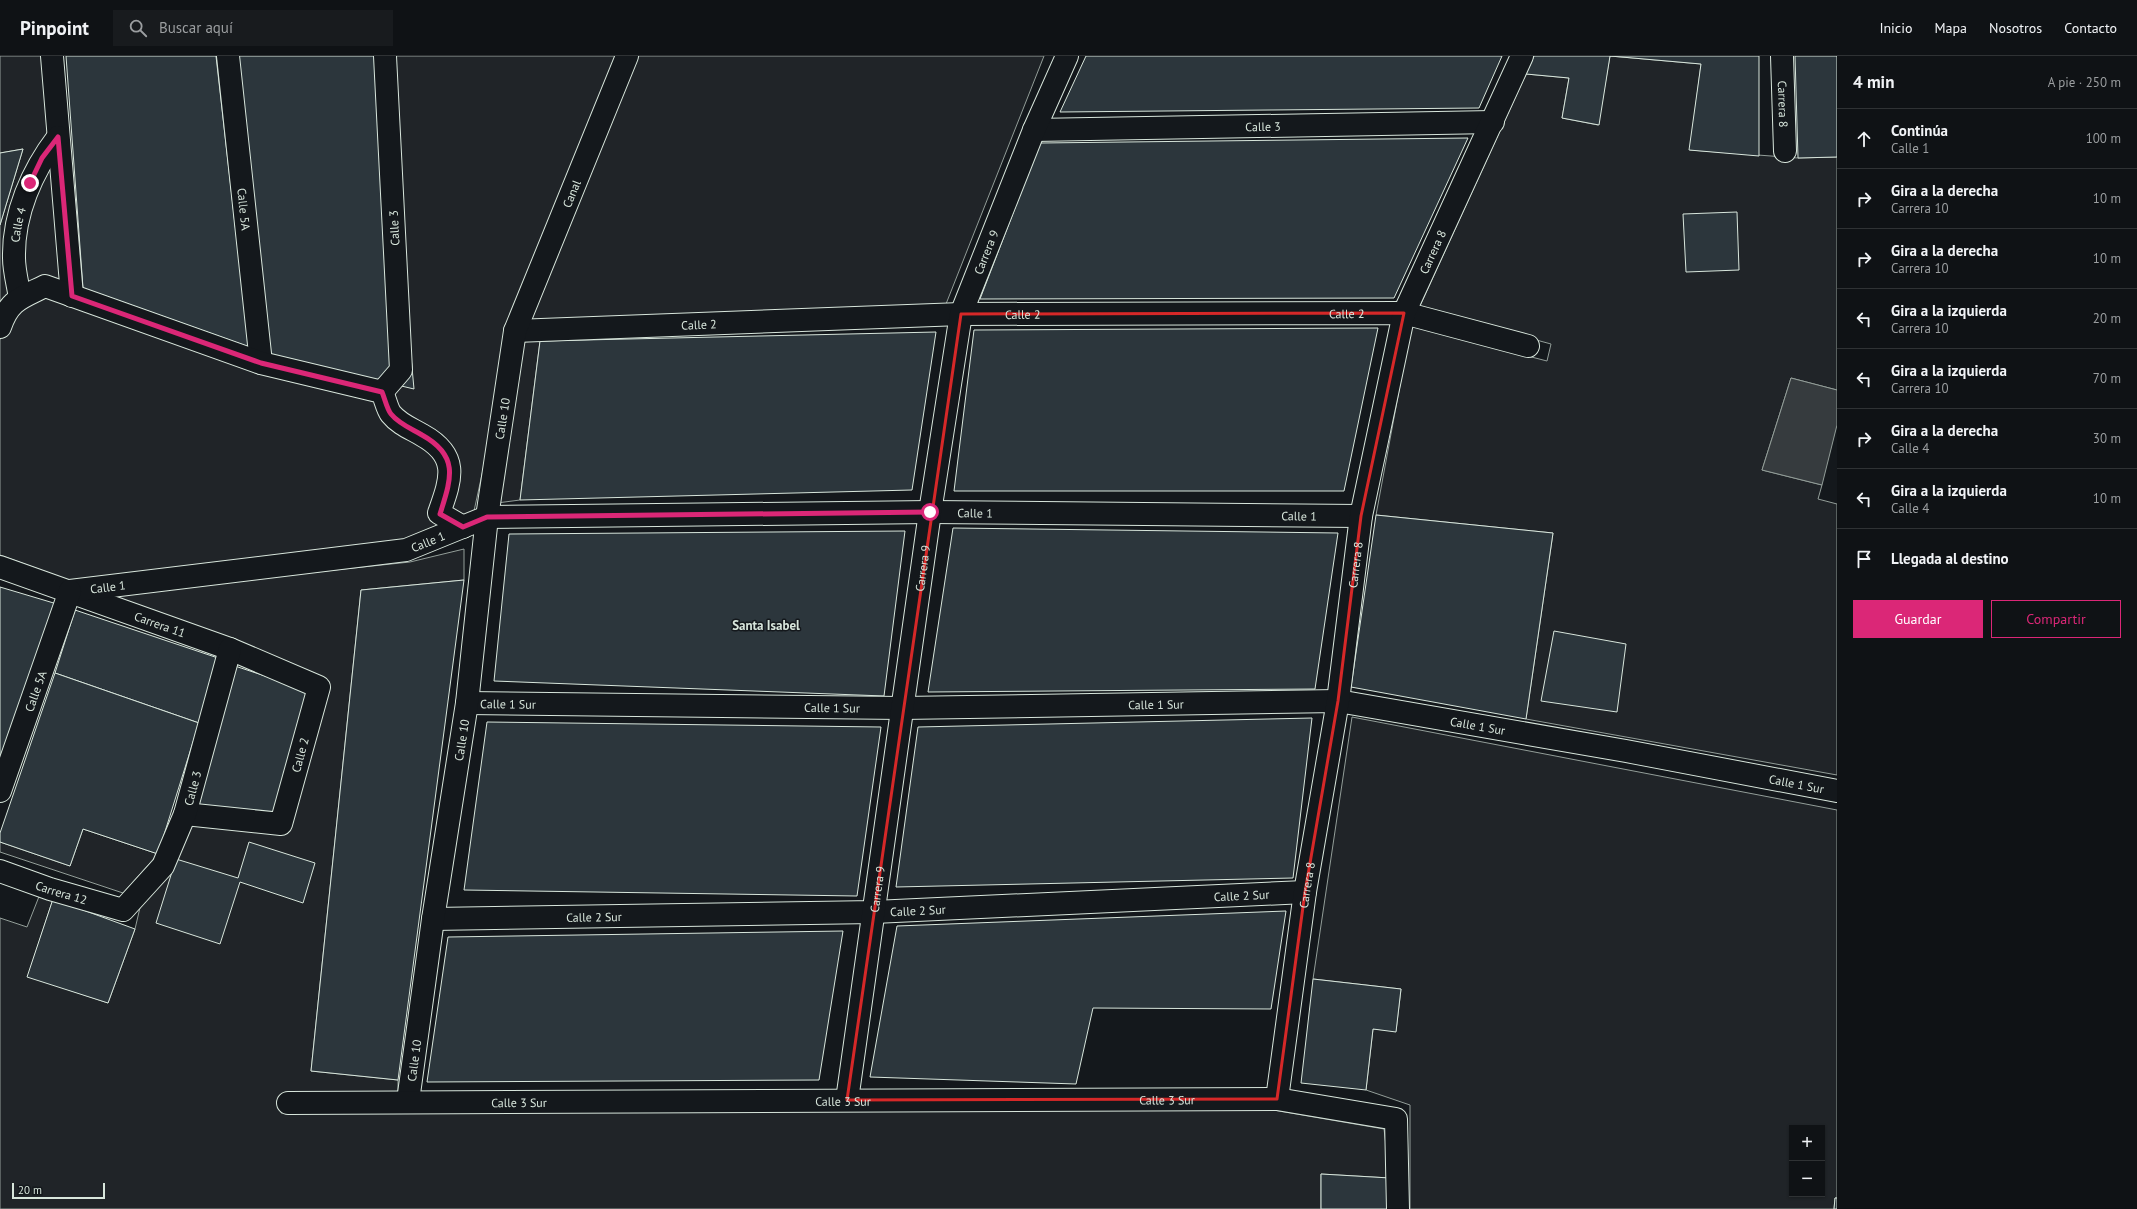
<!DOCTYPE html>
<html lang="es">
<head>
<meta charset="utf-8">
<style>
  :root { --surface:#0f1215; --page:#181b1e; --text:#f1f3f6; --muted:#9b9ea0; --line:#2f3234; --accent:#db2777 }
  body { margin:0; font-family:"PT Sans",sans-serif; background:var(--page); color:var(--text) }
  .controls { position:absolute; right:12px; bottom:12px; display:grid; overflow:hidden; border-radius:0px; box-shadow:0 1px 3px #0004 }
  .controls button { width:36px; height:36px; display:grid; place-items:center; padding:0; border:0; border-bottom:1px solid var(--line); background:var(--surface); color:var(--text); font:20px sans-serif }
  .scale { position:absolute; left:12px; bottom:10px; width:93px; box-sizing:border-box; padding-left:4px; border:2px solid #d8e6dc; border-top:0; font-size:11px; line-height:14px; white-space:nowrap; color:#d8e6dc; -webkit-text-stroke:3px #14181c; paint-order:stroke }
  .stop { position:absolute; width:12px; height:12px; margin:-9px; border:3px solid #db2777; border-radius:50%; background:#fff }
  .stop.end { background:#db2777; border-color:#fff; box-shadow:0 1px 4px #0008 }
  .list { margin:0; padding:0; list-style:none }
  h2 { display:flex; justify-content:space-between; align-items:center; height:52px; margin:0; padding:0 16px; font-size:17px }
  h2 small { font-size:13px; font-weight:400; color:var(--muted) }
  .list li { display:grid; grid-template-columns:26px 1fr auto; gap:12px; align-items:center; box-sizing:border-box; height:60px; padding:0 16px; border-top:1px solid var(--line) }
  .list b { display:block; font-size:15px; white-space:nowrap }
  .list p { margin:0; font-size:13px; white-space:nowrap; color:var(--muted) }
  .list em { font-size:13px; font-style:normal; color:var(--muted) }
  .actions { display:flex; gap:8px; padding:12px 16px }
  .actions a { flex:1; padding:9px 0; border:1px solid var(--accent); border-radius:0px; text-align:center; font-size:14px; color:var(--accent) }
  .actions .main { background:var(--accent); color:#fff }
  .icon { flex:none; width:22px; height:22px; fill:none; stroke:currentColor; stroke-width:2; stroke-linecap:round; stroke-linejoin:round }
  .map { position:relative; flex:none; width:1837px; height:1153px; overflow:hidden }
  header { display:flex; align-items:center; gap:24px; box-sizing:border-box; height:56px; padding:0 20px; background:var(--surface); border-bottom:1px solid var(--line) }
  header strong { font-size:19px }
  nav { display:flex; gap:22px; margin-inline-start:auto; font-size:14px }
  .search { width:280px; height:36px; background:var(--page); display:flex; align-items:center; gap:10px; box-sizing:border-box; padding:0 14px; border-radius:0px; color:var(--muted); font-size:15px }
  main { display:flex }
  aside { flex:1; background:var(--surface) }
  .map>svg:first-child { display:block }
</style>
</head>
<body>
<header>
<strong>Pinpoint</strong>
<div class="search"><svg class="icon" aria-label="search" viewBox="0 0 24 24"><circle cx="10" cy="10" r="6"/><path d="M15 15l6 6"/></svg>Buscar aquí</div>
<nav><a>Inicio</a><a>Mapa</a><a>Nosotros</a><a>Contacto</a></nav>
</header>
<main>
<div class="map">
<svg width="1837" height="1153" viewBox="0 0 1837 1153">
  <rect width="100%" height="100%" fill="#14181c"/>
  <g fill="#202428" stroke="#939e99" fill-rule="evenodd">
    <path d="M0,0H47L68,234L0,253V169L23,93L0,97Z"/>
    <path d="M383,0H622L509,274L486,400L474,455L405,484L71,525L0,499V284L9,259L46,235L258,314Z"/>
    <path d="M633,0H1044L946,248L524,268Z"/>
    <path d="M1610,0L1701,8L1690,94L1798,102L1837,101V334L1791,322L1762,414L1822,429L1818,443L1837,448V719L1526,663L1553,477L1376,459L1411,270L1547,305L1551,288L1419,252L1526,18L1569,22L1562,62L1598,69Z"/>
    <path d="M540,285L520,444L497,447L520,286Z"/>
    <path d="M464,493V524L361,534L311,1015L398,1024V1040H283L281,1057L1273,1054L1384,1073L1390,1122L1321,1118V1153H0V862L27,871L40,838L53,843L28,920L108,947L135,873L142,843L188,768L323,628L83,536L231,525L410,506Z"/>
    <path d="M1352,661L1837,754V1142H1835L1834,1153H1410V1049L1366,1034L1373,973L1396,975L1401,933L1313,923ZM1792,1072H1822V1138H1792Z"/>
    <path d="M83,773L158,798L123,837L0,796V786L70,810Z"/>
  </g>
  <path fill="#363b3e" stroke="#939e99" d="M1791,322L1837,334V369L1822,429L1762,414Z"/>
  <g fill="#2c363c" stroke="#d8e6dc">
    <path d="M66,0H216L249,291L83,232Z"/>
    <path d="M238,0H383L414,333L271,299Z"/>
    <path d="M1086,0H1502L1479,52L1060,56Z"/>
    <path d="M1534,0H1759V100L1689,94L1701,8L1610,0L1599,69L1562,62L1569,22L1526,18Z"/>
    <path d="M1795,0H1837V101L1798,102Z"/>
    <path d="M1468,82L1394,242L980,243L1040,87Z"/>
    <path d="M23,93L0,169V97Z"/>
    <path d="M1737,156L1739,214L1686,216L1683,158Z"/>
    <path d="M1378,272L1344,435H954L974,274Z"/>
    <path d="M936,276L912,434L520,444L540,285Z"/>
    <path d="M1376,459L1553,477L1526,663L1351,631Z"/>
    <path d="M953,472L1338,477L1315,633L928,636Z"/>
    <path d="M905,475L884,640L494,625L509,478Z"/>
    <path d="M464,524L398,1024L311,1015L361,534Z"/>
    <path d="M0,531L57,548L0,707Z"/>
    <path d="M75,554L218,602L199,667L55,617Z"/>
    <path d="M1554,575L1626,588L1617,656L1541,645Z"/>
    <path d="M232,609L307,634L273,760L193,751Z"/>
    <path d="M55,617L199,667L158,798L83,773L70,810L0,786V777Z"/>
    <path d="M1312,662L1293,822L896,831L918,671Z"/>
    <path d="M487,666L881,671L857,840L464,834Z"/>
    <path d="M249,786L315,807L303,847L240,826L220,888L156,867L176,803L238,822Z"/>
    <path d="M53,843L135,873L108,947L27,921Z"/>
    <path d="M1286,855L1271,953L1093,952L1076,1028L870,1021L897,870Z"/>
    <path d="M843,875L819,1024L427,1026L448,881Z"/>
    <path d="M1313,923L1401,933L1396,976L1373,973L1366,1034L1301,1027Z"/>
    <path d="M1321,1118L1390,1122V1153H1321Z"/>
    <path d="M1835,1142H1837V1153H1834Z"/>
  </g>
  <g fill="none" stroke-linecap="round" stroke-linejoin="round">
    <defs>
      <g id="minor">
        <path d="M52,0L72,240"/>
        <path id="s1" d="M228,0L261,307"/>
        <path id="s2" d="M1782,0L1785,95"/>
        <path id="s3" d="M1034,74L1493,66"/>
        <path id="s4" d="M20,242C18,229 14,215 14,202C13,158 32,115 58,81"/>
        <path d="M0,271C9,244 21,242 45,230L261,307L382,336C385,342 387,353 391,358C399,368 412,373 422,379C460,400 451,423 439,457L463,471"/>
        <path id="s5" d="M515,275L961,258L1404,257L1528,290"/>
        <path d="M382,336L401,314L385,0"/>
        <path id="s6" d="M0,511L230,593L319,631L281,768L185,758"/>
        <path id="s7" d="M70,535L406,494L487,461L930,456L1361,460"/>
        <path id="s8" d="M467,647L902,652L1338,645L1626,695L1837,735"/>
        <path id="s9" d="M0,735L70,535"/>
        <path id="s10" d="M0,815L50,833L123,854L163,810L185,758L230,593"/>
        <path id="s11" d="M433,863L874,856L1305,836"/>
        <path id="s12" d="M1277,1043L1305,836L1338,645L1361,460L1404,257L1522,0"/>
        <path id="s13" d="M847,1044L930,456L961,258L1034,74L1067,0"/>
        <path id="s14" d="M408,1045L433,863L467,647L487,461L515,275L627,0"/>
        <path id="s15" d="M288,1047L1277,1043L1396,1063L1398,1153"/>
      </g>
    </defs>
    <use href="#minor" stroke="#d8e6dc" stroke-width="24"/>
    <use href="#minor" stroke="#14181c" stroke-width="22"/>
  </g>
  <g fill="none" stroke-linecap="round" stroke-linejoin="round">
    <path stroke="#db2777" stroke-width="5" d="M30,127L42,102L58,81L72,240L261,307L382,336C385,343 387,353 391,358C399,368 412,373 422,379C460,400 451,423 440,458L463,471L487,461L930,456"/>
  </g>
  <path fill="none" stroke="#d62828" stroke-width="3" stroke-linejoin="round" d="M1404,257L1361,460L1338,645L1305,836L1277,1043L847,1044L961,258Z"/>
  <g text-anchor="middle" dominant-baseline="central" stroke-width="3" stroke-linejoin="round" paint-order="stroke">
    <g font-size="12" fill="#d8e6dc" stroke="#14181c">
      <text stroke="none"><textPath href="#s2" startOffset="48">Carrera 8</textPath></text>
      <text stroke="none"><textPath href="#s3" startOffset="229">Calle 3</textPath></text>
      <text stroke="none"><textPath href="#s14" startOffset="926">Canal</textPath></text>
      <text stroke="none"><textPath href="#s1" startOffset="154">Calle 5A</textPath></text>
      <text stroke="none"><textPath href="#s4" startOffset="74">Calle 4</textPath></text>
      <text transform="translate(394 172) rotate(-93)">Calle 3</text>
      <text stroke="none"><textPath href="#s13" startOffset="861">Carrera 9</textPath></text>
      <text stroke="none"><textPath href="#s12" startOffset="864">Carrera 8</textPath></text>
      <text stroke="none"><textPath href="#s5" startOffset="832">Calle 2</textPath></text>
      <text stroke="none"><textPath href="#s5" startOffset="508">Calle 2</textPath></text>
      <text stroke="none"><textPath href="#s5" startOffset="184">Calle 2</textPath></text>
      <text stroke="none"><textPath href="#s14" startOffset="689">Calle 10</textPath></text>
      <text stroke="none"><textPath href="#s7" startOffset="914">Calle 1</textPath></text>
      <text stroke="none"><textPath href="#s7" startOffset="1238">Calle 1</textPath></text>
      <text stroke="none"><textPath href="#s7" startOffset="362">Calle 1</textPath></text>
      <text stroke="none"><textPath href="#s12" startOffset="540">Carrera 8</textPath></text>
      <text stroke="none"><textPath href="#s13" startOffset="537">Carrera 9</textPath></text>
      <text stroke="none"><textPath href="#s7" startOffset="38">Calle 1</textPath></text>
      <text stroke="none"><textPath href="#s6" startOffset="170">Carrera 11</textPath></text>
      <text stroke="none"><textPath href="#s9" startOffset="106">Calle 5A</textPath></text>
      <text stroke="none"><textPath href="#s8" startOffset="41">Calle 1 Sur</textPath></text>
      <text stroke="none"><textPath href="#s8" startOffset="689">Calle 1 Sur</textPath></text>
      <text stroke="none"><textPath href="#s8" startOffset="365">Calle 1 Sur</textPath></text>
      <text stroke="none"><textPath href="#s8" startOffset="1013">Calle 1 Sur</textPath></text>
      <text stroke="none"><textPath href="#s14" startOffset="365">Calle 10</textPath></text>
      <text transform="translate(300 699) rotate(-75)">Calle 2</text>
      <text stroke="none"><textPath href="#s8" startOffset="1337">Calle 1 Sur</textPath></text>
      <text stroke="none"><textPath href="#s10" startOffset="272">Calle 3</textPath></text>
      <text stroke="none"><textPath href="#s12" startOffset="216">Carrera 8</textPath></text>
      <text stroke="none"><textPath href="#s13" startOffset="213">Carrera 9</textPath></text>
      <text stroke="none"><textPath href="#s10" startOffset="65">Carrera 12</textPath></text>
      <text stroke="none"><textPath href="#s11" startOffset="809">Calle 2 Sur</textPath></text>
      <text stroke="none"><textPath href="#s11" startOffset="485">Calle 2 Sur</textPath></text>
      <text stroke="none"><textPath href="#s11" startOffset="161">Calle 2 Sur</textPath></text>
      <text stroke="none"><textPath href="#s14" startOffset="41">Calle 10</textPath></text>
      <text stroke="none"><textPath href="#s15" startOffset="879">Calle 3 Sur</textPath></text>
      <text stroke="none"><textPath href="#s15" startOffset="555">Calle 3 Sur</textPath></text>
      <text stroke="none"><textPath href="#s15" startOffset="231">Calle 3 Sur</textPath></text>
    </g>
    <g font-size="13" font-weight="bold" fill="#d8e6dc" stroke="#14181c">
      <text x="766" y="569">Santa Isabel</text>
    </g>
  </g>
</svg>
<div class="controls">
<button>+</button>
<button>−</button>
</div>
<div class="scale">20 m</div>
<div class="stop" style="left:930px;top:456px"></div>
<div class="stop end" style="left:30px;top:127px"></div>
</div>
<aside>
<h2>4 min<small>A pie · 250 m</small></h2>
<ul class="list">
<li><svg class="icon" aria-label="ahead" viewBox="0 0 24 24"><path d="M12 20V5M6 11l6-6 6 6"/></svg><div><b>Continúa</b><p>Calle 1</p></div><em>100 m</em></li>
<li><svg class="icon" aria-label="right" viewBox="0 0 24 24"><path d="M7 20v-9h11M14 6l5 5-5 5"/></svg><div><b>Gira a la derecha</b><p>Carrera 10</p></div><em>10 m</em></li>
<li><svg class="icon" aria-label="right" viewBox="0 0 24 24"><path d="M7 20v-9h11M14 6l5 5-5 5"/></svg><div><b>Gira a la derecha</b><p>Carrera 10</p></div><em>10 m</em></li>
<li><svg class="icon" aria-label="left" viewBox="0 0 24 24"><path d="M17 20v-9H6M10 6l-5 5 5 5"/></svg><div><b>Gira a la izquierda</b><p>Carrera 10</p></div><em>20 m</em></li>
<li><svg class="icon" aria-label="left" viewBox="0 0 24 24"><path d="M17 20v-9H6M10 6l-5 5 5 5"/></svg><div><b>Gira a la izquierda</b><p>Carrera 10</p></div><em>70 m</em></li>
<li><svg class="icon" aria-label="right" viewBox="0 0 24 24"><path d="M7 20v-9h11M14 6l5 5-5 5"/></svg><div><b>Gira a la derecha</b><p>Calle 4</p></div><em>30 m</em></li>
<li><svg class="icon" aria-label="left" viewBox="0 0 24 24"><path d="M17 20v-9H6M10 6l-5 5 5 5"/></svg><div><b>Gira a la izquierda</b><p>Calle 4</p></div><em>10 m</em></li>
<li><svg class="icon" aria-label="arrive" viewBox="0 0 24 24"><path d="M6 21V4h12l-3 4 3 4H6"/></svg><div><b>Llegada al destino</b></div></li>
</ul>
<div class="actions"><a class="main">Guardar</a><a>Compartir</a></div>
</aside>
</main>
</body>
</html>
